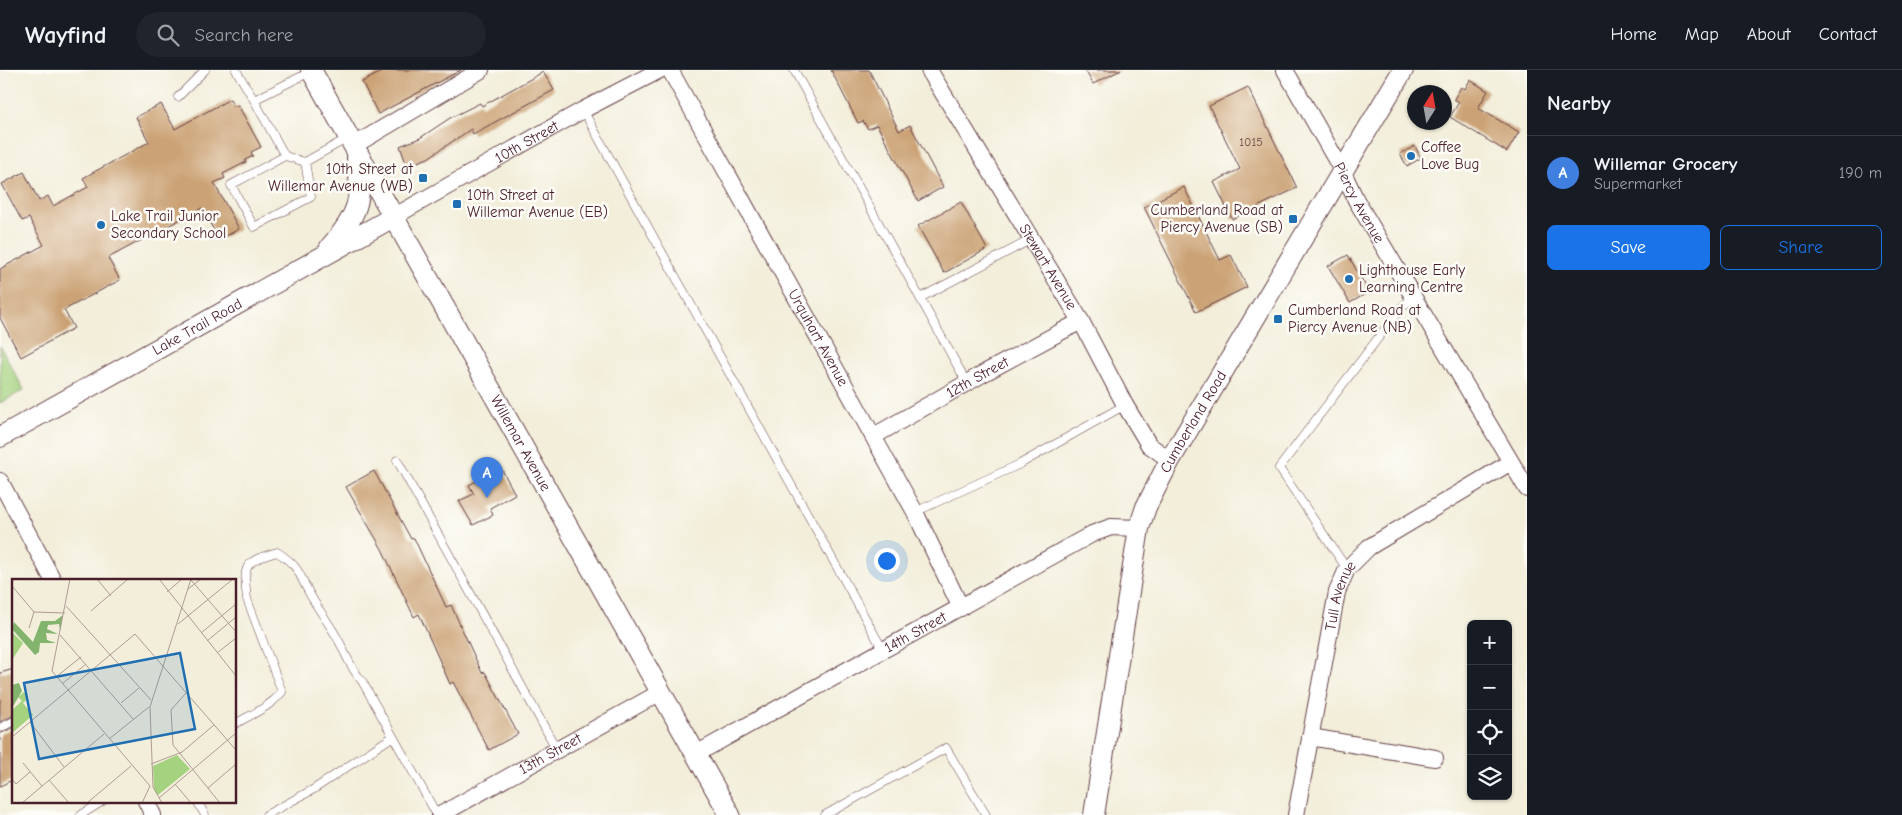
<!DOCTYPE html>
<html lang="en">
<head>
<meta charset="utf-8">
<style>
  :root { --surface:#171b24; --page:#20242c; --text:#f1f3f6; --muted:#9ea1a6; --line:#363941; --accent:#1a73e8 }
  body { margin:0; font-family:"Comic Neue",sans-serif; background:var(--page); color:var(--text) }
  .controls { position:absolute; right:15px; bottom:15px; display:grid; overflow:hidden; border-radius:8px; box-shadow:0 1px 4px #0004 }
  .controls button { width:45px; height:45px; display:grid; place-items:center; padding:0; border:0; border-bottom:1px solid var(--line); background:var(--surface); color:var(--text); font:25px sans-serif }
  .compass { position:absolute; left:1407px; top:15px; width:45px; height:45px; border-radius:50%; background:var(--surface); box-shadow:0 1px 4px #0004; rotate:11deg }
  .you { position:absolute; left:886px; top:490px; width:18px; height:18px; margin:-12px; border:4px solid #fff; border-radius:50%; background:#1a73e8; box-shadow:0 0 0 8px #1a73e833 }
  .badge { display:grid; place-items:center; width:32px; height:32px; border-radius:50%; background:var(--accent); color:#fff; font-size:16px; font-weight:700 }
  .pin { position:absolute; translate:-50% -41px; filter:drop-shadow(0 1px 2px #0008) }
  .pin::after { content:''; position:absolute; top:26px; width:18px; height:15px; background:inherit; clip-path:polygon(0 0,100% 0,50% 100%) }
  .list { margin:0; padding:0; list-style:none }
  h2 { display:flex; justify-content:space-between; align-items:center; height:65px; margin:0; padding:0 20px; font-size:21px }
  h2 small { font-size:16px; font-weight:400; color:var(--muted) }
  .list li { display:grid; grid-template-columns:32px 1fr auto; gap:15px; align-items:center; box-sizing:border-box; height:75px; padding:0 20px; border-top:1px solid var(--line) }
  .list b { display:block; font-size:19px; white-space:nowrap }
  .list p { margin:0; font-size:16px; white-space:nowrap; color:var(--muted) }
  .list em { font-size:16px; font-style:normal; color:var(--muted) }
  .actions { display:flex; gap:10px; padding:15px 20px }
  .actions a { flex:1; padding:11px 0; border:1px solid var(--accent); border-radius:8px; text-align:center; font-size:18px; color:var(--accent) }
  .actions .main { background:var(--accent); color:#fff }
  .icon { flex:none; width:28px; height:28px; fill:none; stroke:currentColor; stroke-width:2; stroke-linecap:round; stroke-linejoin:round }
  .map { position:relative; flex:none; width:1527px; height:745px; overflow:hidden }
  header { display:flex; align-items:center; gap:30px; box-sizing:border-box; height:70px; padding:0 25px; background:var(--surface); border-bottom:1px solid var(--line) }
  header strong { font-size:24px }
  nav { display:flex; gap:28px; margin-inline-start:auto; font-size:18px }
  .search { width:350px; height:45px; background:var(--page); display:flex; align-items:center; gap:12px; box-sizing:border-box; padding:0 18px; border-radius:28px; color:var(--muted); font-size:19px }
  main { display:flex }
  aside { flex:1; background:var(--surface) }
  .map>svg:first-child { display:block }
</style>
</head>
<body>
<header>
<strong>Wayfind</strong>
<div class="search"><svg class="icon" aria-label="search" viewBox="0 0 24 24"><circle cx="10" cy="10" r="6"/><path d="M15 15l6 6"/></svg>Search here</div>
<nav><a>Home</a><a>Map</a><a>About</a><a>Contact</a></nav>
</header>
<main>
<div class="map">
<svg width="1527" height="745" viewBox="0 0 1527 745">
  <rect width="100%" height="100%" fill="#fdfcf7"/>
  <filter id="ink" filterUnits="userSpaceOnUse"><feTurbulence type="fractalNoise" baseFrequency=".02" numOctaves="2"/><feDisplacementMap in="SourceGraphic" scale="10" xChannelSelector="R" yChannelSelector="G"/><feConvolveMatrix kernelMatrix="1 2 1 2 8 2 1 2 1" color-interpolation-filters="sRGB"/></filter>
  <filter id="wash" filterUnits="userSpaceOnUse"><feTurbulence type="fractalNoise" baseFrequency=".0096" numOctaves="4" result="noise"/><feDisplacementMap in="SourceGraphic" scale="20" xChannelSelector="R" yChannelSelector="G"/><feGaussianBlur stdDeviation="1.12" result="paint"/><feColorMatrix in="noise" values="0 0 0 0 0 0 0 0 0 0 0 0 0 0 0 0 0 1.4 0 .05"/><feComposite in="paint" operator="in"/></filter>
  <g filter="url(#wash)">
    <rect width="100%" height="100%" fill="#f2eeda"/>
    <path fill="#a4d27f" stroke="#777855" d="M0,276L24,320L0,333Z"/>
    <g id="blocks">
      <g fill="#cba274">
        <path d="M385,0H461L378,44L362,12Z"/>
        <path d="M831,0H869L899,61L910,55L943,117L918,131L877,55L868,59L863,51L858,53Z"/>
        <path d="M1085,0H1121L1093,14Z"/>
        <path d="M543,2L554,20L473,64L471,59L428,88L407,96L400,76L420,68L450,48L480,33L482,36Z"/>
        <path d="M1470,10L1488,21L1478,38L1519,62L1507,82L1450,47L1459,32L1454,29L1461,17L1465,19Z"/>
        <path d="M1248,17L1297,118L1232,149L1214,112L1240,99L1209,36Z"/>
        <path d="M230,29L234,37L238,35L261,77L251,82L253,86L245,90L246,92L223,104L225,108L214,113L239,159L219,170L202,138L108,188L120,210L64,240L74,258L21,287L0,248V199L44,175L29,148L22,151L2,114L24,102L39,131L48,126L53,136L88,117L83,108L149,72L136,47L161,34L175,59Z"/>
        <path d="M1415,76L1421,88L1407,96L1400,84Z"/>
        <path d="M1184,117L1220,190L1231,185L1247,217L1196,242L1144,137Z"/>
        <path d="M961,132L987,179L944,203L918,156Z"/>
        <path d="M1348,185L1369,222L1350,233L1328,196Z"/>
        <path d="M501,398L515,424L490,438L493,445L473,455L459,431L474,424L469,415Z"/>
        <path d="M374,401L411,469L414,468L446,537L451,535L482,603L485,602L518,664L489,680L453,612L450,614L419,544L414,547L382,479L346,417Z"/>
        <path d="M14,599V645L0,652V603Z"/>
        <path d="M14,657V709L0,716V664Z"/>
      </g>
    </g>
  </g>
  <g filter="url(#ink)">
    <use href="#blocks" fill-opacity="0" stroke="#633e45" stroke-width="1"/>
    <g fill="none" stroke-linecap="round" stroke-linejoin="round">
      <defs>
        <g id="service">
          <path d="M236,0L254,30"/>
          <path d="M794,0L967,313"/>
          <path d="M310,2L254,30L285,86L231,115L254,157L311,127L305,92L348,68"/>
          <path d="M178,27L205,0"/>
          <path d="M583,40L883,580"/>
          <path d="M285,86L305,92"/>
          <path d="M920,228L1032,169"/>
          <path d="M397,390L557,680"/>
          <path d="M915,442L1020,394L1125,335"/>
          <path d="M1347,499L1279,398L1401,238L1413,227"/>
          <path d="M235,654C252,644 269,638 282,622L247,529C243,494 244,492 277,482C301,497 299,506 312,528C320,542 331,556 339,571C346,585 351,599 362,611L437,745"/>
          <path d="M0,658L14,651"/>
          <path d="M197,731L205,745"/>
          <path d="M81,745L103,731"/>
          <path d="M266,745L314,719L392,667"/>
          <path d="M825,745L946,678L986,745"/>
        </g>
        <g id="minor">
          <path id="s1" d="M670,0L915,442L961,538"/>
          <path id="s2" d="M929,0L1081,251L1125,335L1149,375L1170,390"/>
          <path id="s3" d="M1285,0L1343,102L1356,130L1527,419"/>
          <path d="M353,76L481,0"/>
          <path id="s4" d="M395,146L583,40L660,0"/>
          <path id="s5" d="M874,366L986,302L1081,251"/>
          <path d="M0,411L53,510"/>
          <path d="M1310,667L1435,688"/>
          <path id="s6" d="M696,684L1092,464L1111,457L1139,458"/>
          <path d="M146,731L153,745"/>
          <path id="s7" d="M440,745L661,622"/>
          <path id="s8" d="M1296,745L1337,522L1347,499L1369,477L1511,392"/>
        </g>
        <g id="tertiary">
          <path id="s9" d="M311,0L730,745"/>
          <path d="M330,177C357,147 364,128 357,88"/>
          <path id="s10" d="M0,367L395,146"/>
          <path id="s11" d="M1094,745L1139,458L1146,437L1170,390L1403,0"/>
        </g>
      </defs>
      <use href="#service" stroke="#633e45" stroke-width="9"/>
      <use href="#minor" stroke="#633e45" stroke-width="18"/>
      <use href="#tertiary" stroke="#633e45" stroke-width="22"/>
      <use href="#service" stroke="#fff" stroke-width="8"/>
      <use href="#minor" stroke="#fff" stroke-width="16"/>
      <use href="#tertiary" stroke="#fff" stroke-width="20"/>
    </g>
  </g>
  <g fill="#1f6fb2" stroke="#fdfcf7" stroke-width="2">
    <circle cx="1411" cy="86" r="5"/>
    <rect x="418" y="103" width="10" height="10" rx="2.5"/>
    <rect x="452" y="129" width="10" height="10" rx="2.5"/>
    <rect x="1288" y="144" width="10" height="10" rx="2.5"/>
    <circle cx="101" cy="155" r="5"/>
    <circle cx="1349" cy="209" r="5"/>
    <rect x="1273" y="244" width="10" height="10" rx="2.5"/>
  </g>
  <g text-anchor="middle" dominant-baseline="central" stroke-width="5" stroke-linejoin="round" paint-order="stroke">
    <g font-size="12" fill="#6a403d">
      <text x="1251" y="72">1015</text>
    </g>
    <g font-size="15" fill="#4a1f2b" stroke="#fdfcf7">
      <text stroke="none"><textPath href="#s4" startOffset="151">10th Street</textPath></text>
      <text stroke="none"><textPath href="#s3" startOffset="152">Piercy Avenue</textPath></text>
      <text stroke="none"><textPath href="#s2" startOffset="230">Stewart Avenue</textPath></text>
      <text stroke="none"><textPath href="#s10" startOffset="226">Lake Trail Road</textPath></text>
      <text stroke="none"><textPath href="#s1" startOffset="306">Urquhart Avenue</textPath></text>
      <text stroke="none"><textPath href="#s5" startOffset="119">12th Street</textPath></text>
      <text stroke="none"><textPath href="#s11" startOffset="410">Cumberland Road</textPath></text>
      <text stroke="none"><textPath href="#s9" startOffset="428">Willemar Avenue</textPath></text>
      <text stroke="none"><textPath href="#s8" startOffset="224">Tull Avenue</textPath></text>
      <text stroke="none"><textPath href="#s6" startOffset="251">14th Street</textPath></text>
      <text stroke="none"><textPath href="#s7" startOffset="126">13th Street</textPath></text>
    </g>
    <g font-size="15" fill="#4a1f2b" stroke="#fdfcf7" text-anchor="start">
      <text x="1421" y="77">Coffee<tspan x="1421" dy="17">Love Bug</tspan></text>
      <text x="413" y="99" text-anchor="end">10th Street at<tspan x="413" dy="17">Willemar Avenue (WB)</tspan></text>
      <text x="467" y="125">10th Street at<tspan x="467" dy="17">Willemar Avenue (EB)</tspan></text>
      <text x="1283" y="140" text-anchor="end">Cumberland Road at<tspan x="1283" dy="17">Piercy Avenue (SB)</tspan></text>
      <text x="111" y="146">Lake Trail Junior<tspan x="111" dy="17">Secondary School</tspan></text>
      <text x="1359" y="200">Lighthouse Early<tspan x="1359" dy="17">Learning Centre</tspan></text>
      <text x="1288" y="240">Cumberland Road at<tspan x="1288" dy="17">Piercy Avenue (NB)</tspan></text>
    </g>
  </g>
  <g transform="translate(12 509)">
    <rect width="224" height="224" fill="#f2eeda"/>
    <path d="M0,53L11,64L0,81ZM12,113L16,119L11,124L21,136L0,154V131L10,122L6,118ZM165,176L178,190L146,216L142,211L141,187Z" fill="#a4d27f"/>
    <path d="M51,36L48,52L47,45L36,46L35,50L46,55L34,54L35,61L44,64H28L27,73L23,76L0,50L2,43L21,63L29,42H43ZM7,104L10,112L0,129V106Z" fill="#83b46e"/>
    <path fill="none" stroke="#af9b94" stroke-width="1" d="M58,0L40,92L138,207M85,0L99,17M147,0L224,97M179,1L224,53M0,7L22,33L53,34M176,10L189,0M155,13L170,0M54,27L139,121M79,32L116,0M166,45L221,0M17,49L22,33M189,54L224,25M48,56L121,140M195,62L224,38M205,74L224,59M44,98L69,78M50,105L74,85M174,114L159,131L161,166L208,224M109,124L127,109M18,143L52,188M0,158L123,55L224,171M97,160L137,128M11,184L30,207M139,185L170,173L202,146M0,200L4,205L18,193M37,201L57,224M163,205L179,224M196,209L224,185M147,219L224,154M10,224L92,155M75,224L119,187M130,224L138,207M150,224L141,208L138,128L179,0"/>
    <path fill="#1f6fb2" fill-opacity="0.15" stroke="#1f6fb2" stroke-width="2.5" d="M168,74L183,150L27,180L12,104Z"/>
    <rect width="224" height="224" fill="none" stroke="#4a1f2b" stroke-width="2.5"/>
  </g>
</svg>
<div class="controls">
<button>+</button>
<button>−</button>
<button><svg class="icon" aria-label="locate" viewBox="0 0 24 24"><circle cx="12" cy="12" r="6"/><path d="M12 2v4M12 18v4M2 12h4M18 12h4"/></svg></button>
<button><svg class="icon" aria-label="layers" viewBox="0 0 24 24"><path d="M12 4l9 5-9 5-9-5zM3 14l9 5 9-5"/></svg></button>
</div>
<svg class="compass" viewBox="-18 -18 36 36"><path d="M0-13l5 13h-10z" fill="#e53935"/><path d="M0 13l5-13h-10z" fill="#9ea1a6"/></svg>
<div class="you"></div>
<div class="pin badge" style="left:487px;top:428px;background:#3f7fe0">A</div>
</div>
<aside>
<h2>Nearby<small></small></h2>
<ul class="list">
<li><span class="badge" style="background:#3f7fe0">A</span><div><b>Willemar Grocery</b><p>Supermarket</p></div><em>190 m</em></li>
</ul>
<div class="actions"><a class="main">Save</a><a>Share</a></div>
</aside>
</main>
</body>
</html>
